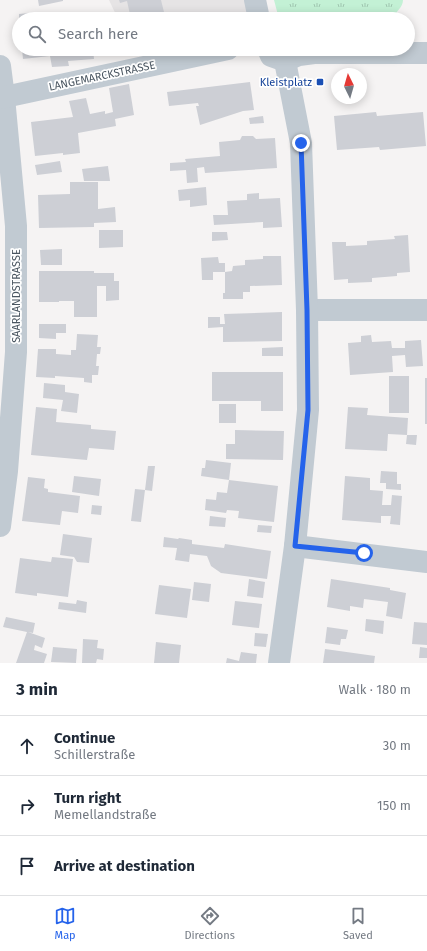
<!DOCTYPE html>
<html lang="en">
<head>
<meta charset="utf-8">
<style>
  :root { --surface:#fff; --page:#f6f6f7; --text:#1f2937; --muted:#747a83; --line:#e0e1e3; --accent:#2563eb }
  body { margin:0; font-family:"Fira Sans",sans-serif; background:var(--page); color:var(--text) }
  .compass { position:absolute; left:331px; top:68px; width:36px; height:36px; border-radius:50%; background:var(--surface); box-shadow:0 2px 10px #0003; rotate:355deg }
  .stop { position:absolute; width:12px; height:12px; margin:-9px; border:3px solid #2563eb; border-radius:50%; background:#fff }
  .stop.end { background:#2563eb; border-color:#fff; box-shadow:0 1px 4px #0008 }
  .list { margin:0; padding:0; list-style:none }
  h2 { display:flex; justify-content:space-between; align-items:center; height:52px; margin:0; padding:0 16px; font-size:17px }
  h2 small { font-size:13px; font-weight:400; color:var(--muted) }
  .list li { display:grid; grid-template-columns:26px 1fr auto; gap:12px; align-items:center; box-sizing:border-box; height:60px; padding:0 16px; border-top:1px solid var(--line) }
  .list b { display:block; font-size:15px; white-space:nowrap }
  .list p { margin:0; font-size:13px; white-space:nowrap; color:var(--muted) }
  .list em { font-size:13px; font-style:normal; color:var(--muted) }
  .icon { flex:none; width:22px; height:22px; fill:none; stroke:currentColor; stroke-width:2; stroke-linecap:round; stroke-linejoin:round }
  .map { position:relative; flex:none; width:427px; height:663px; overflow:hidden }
  .search { position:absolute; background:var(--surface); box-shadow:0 2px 10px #0003; left:12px; right:12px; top:12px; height:44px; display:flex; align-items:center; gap:10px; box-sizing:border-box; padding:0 14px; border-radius:22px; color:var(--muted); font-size:15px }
  .sheet { height:232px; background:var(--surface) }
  nav { display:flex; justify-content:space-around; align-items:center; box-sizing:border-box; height:56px; border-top:1px solid var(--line); background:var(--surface); font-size:11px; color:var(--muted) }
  nav a { display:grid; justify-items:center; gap:2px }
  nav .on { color:var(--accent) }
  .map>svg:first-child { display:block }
</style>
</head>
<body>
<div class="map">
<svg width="427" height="663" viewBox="0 0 427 663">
  <defs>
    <pattern id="grass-tufts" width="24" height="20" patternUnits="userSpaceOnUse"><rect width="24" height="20" fill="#c3f1d5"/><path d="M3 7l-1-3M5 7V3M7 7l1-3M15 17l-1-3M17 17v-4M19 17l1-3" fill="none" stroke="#a0c6b0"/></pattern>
  </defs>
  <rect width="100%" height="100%" fill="#f5f3f3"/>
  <path fill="#e6e4e5" d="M109,0H245L249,19H118Z"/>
  <path fill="url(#grass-tufts)" d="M274,0H403C403,8 395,11 394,19H279Z"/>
  <g fill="#cdcfd5">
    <path d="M38,0H63V1L39,6Z"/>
    <path d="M119,0H161L164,12L131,19L127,1L120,3Z"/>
    <path d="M40,12L41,19H19V14Z"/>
    <path d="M22,49H93L94,59L68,61L69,66L52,67L50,56L23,59Z"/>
    <path d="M250,82L254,110L243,111L200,125L196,106H199L198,103L169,106L167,92Z"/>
    <path d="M129,84L134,115L115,119L116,126L78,133L80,153L63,155V153L35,156L31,122L73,117L69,101L86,98L90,114L105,111V114L113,112L109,88Z"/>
    <path d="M376,112L377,116L423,112L426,146L380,150L379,147L337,150L334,116Z"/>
    <path d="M263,116L264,123L250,124L249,118Z"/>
    <path d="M242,136H253L256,139L275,138L277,168L205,173L204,167L197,168L198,182L187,183L186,170L170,171V163L186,162L185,159L220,156L219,142L240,140Z"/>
    <path d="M60,161L62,172L37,175L35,165Z"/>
    <path d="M108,166L110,181H84L82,169Z"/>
    <path d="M70,182H98V209L115,207L116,222L94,223V227L39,228L38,195L70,194Z"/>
    <path d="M206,187L207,205L190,207V200L179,201L178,190Z"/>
    <path d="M259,193V199L280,198L282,227L263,228V222L214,225L213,215H228L227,201L247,200V194Z"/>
    <path d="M99,230H123V247L99,248Z"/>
    <path d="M212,232H227L228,240L212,241Z"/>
    <path d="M408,235L410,272L397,273V276L372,278V282L348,283V279L334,280L332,242H346V246L367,245V241L395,239L394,236Z"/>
    <path d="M62,249V265H41L40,250Z"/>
    <path d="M263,256H281L282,285L250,286V292H243V299H223V293H225V272H213V280H202L201,258L218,257L219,263H225V272L232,271L233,266L245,265V260L263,259Z"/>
    <path d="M39,271H94V273H114V281H119V300L106,301V286H97V317H74V301H59V302H39Z"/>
    <path d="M282,312V341L223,342V327L208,328V317H220V324H225L224,314Z"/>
    <path d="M39,324H66V333H56V339L39,338Z"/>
    <path d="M77,334L98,335L97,347H101L100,354H97L96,366H99L98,375H92V383L84,382V378L55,376V378L36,377L38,349H56V354L71,355V350H76Z"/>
    <path d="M371,335L372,342L391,341L392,348H405V341L421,340L423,366L406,367L405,355L392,356L393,372L350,375L348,343L361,342V336Z"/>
    <path d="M283,347V356H262V348Z"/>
    <path d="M212,372H283V411H261V401H212Z"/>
    <rect x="389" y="376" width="20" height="37"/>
    <rect x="425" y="378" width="2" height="46"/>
    <path d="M44,383L65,385V392L79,394L77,413L61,411L63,400L43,398Z"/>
    <rect x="219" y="404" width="17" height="19"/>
    <path d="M36,407L57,409L56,422L91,425V429L116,431L114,450L89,448L87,460L31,455Z"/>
    <path d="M348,407L368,408L367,415L408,418L407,435L388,434L387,451L345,449Z"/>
    <path d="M235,430L284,431L283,460L226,459V444H235Z"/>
    <path d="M407,435H417L416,445L406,444Z"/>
    <path d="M206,460L231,463L229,480L201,476L202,468H205Z"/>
    <path d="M148,466H155L152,491L145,490Z"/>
    <path d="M381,471L397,472V484H401V490L386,489V483H380Z"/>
    <path d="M74,476L101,479L99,496L72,492Z"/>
    <path d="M345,476L370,478V490L383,491L382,505H391L392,495L402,496L400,525L390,524L391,516H381V523L342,520Z"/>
    <path d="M28,477L45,479L44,488L48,489V492L80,496L78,513L62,511L60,525L22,521Z"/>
    <path d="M229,480L278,486L274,522L238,518L239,511L227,510L226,513L205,510L206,499L216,500L217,492L227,493Z"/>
    <path d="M135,489L145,490L141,522L131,521Z"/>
    <path d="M92,505L102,506L101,515L91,514Z"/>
    <path d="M210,516L226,518L225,527L209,526Z"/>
    <path d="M258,525L272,526L271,533L257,532Z"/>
    <path d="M63,534L92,538L89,563L77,562L74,557L60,555Z"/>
    <path d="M164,537L178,539L179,538L192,540V544L224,548L225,544L271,551L267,579L221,573L211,566L207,556L190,554L189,562L175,560L177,548L163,547Z"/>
    <path d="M52,557L73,559L68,597L37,593V596L15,593L20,558L51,562Z"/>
    <path d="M249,579L265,582L263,598L247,596Z"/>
    <path d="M331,579L390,588V590L406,593L402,619L386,616L388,602L364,599L363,608L350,606V611L327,607Z"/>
    <path d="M194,582L211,584L209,602L192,600Z"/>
    <path d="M159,585L191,589L187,618L155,614Z"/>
    <path d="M77,600L87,602L86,613L58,609L59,602L76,604Z"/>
    <path d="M235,601L262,604L259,628L232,625Z"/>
    <path d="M6,617L35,623L33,633L28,632L45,638L42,648L35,645L34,650L47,654L44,663H16L27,632L3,627Z"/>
    <path d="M366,619L384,621L383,634L365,631Z"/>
    <path d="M414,622L427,623V645L412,644Z"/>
    <path d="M327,627L348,630L346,639H341L340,645L325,643Z"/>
    <path d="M255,633L268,634L266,647L254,646Z"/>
    <path d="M83,639L98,640L97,648L104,649L103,660L97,659L96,663H82Z"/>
    <path d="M156,642L181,645L179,663H154Z"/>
    <path d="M53,647L77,649L76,663L51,662Z"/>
    <path d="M420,647L427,648V658H419Z"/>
    <path d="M325,649L375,656L374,663H323Z"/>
    <path d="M241,652L257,654L256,663H226L227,658L239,661Z"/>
  </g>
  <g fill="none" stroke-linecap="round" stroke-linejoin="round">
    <g stroke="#c1cad2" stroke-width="22">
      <path d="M255,0L259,19"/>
      <path d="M268,49L271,56L285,61"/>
      <path d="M285,61L299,55L314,53H427"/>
      <path d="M0,66L4,97L16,226V352L7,471L0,526"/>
      <path d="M0,98L228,49"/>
      <path d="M307,310H427"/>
      <path d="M295,546L427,562"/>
      <path d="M279,663L295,546L308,410L307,310L301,143L285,61"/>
    </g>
  </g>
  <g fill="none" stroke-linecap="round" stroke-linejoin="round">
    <path stroke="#2563eb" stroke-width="5" d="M301,143L307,310L308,410L295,546L364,553"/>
  </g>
  <rect fill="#1a4fb4" stroke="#fff" stroke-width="1.5" x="316" y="78" width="8" height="8" rx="2"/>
  <g text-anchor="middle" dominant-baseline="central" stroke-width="3.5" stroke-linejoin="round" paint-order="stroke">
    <g font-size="11" fill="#4a5661" stroke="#fff">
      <text transform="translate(102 76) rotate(-12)">LANGEMARCKSTRASSE</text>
      <text transform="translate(16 296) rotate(-90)">SAARLANDSTRASSE</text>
    </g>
    <g font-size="11" fill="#164399" stroke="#fff" text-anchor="end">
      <text x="312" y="82">Kleistplatz</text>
    </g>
  </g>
</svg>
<svg class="compass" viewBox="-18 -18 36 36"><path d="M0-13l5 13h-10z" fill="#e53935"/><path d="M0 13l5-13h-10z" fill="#747a83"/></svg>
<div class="stop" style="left:364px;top:553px"></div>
<div class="stop end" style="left:301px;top:143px"></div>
<div class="search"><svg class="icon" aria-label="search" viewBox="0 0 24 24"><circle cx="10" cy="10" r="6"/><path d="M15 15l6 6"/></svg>Search here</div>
</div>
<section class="sheet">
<h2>3 min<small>Walk · 180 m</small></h2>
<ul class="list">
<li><svg class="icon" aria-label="ahead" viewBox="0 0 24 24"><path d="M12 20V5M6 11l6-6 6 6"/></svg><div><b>Continue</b><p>Schillerstraße</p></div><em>30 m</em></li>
<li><svg class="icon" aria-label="right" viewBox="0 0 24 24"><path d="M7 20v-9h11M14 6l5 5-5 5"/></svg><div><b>Turn right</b><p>Memellandstraße</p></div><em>150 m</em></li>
<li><svg class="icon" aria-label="arrive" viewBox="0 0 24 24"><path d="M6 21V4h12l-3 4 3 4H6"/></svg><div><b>Arrive at destination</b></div></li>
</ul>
</section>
<nav>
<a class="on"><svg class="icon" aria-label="map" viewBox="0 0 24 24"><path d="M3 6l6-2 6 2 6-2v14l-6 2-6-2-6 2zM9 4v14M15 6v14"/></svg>Map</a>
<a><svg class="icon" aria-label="directions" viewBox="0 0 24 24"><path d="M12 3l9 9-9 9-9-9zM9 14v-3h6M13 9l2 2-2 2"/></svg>Directions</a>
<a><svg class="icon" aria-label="saved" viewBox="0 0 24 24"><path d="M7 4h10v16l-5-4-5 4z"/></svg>Saved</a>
</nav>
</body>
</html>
